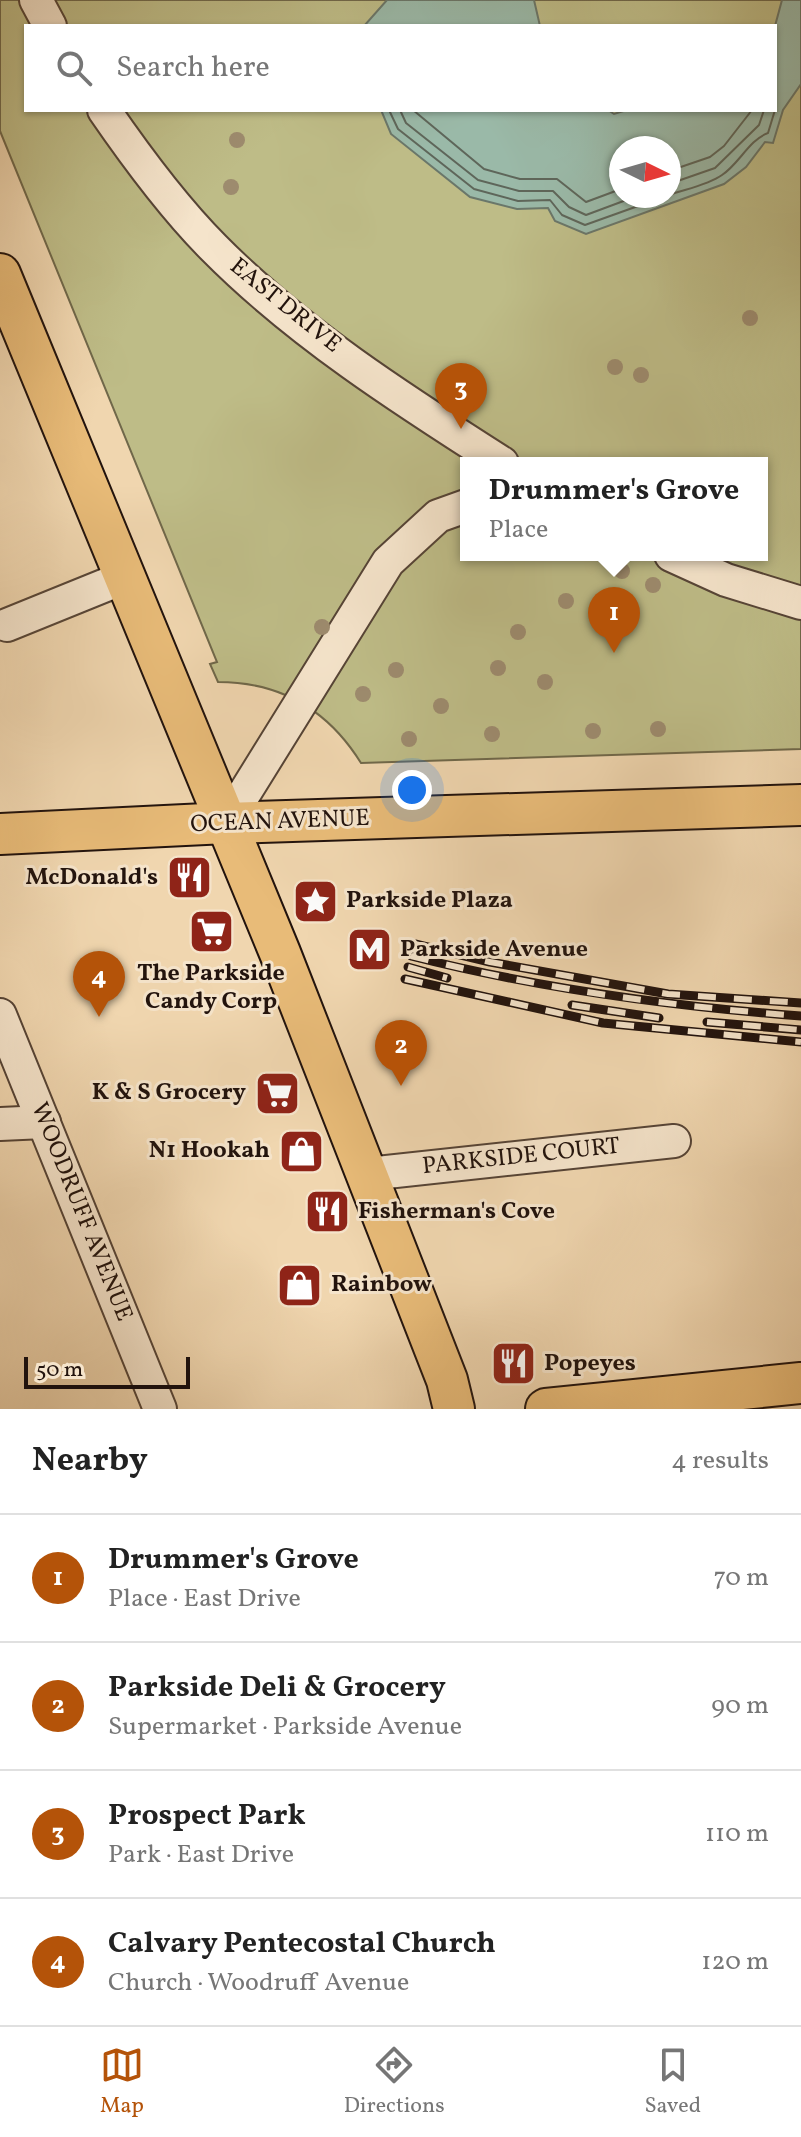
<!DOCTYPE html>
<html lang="en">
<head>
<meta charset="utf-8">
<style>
  :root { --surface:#fff; --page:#f6f6f6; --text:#222; --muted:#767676; --line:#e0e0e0; --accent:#b45309 }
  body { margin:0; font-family:Vollkorn,serif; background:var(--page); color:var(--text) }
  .compass { position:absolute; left:609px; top:136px; width:72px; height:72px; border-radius:50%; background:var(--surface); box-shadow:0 2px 6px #0004; rotate:95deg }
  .scale { position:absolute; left:24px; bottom:20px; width:166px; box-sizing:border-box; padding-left:8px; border:4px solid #22130d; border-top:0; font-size:22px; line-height:28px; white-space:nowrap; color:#22130d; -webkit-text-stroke:6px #f5e4cb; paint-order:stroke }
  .you { position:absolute; left:412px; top:790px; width:28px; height:28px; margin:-20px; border:6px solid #fff; border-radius:50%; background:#1a73e8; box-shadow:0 0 0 12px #1a73e833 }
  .badge { display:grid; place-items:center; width:52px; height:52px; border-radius:50%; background:var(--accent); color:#fff; font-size:26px; font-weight:700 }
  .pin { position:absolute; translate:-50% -66px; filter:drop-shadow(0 2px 4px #0008) }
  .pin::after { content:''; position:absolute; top:42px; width:28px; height:24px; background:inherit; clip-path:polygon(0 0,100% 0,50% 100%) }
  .popup { position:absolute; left:460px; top:457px; width:308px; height:104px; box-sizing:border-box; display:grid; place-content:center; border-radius:0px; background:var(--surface); filter:drop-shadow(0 2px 6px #0005); font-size:26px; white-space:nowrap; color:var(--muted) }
  .popup b { font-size:30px; color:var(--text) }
  .popup::after { content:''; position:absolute; left:50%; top:100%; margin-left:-16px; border:16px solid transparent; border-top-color:var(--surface) }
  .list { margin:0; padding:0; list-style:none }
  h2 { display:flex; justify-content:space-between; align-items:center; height:104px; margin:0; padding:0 32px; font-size:34px }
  h2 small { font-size:26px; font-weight:400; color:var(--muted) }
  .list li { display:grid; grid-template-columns:52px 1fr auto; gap:24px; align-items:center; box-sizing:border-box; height:128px; padding:0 32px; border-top:2px solid var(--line) }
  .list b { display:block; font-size:30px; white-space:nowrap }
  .list p { margin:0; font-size:26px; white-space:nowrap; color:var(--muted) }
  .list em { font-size:26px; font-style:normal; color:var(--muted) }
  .icon { flex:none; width:44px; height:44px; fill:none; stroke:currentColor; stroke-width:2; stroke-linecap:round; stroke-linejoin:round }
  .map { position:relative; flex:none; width:801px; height:1409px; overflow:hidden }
  .search { position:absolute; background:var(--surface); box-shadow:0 2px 6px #0004; left:24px; right:24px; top:24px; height:88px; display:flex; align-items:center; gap:20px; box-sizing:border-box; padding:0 28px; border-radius:0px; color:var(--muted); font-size:30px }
  .sheet { height:616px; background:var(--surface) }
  nav { display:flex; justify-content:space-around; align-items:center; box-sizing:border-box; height:112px; border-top:2px solid var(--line); background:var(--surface); font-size:22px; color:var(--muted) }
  nav a { display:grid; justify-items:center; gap:4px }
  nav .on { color:var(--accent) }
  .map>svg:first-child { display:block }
</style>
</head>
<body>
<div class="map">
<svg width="801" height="1409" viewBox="0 0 801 1409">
  <rect width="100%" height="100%" fill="#f0d6af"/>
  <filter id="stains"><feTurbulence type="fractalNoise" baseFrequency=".0025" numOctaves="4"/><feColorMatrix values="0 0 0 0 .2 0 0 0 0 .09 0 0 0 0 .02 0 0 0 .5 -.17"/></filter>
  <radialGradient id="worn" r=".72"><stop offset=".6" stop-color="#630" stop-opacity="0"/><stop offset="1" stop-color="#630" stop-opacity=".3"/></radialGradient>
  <path fill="#bebc87" stroke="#70684a" stroke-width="2" fill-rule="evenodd" d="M0,0H801V749L361,763C328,710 280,682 218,682L210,664L217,662L0,131ZM26,26H775V110H26ZM621,148H669V196H621ZM466,463H762V555H466Z"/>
  <g fill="#9ab9a8" stroke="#6a776a" stroke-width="2" fill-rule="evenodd">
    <path d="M387,0H534L540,26H364Z"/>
    <path d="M782,0H801V84L783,110L773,143L765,142L746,167L724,184L586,234L555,221L548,208L517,209L470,197L391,134L381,110H608L614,114L627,110H775V26ZM621,148H669V196H621Z"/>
  </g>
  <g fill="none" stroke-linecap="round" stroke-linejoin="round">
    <g stroke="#5e665a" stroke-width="2">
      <path d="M389,110L398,129L474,189L518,201L550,200L562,215L585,225L666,196"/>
      <path d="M400,110L406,123L478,180L519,191H553L569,207L586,215L637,196"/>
      <path d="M413,110L484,169L520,179H557L586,202L621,189"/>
      <path d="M669,171L710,157L724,146L752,110"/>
      <path d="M669,184L715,168L759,125L764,110"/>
      <path d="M669,195C686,189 708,185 722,175C739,164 749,140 768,133L775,110"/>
    </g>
    <defs>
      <g id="minor">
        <path d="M36,0L50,26"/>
        <path d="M104,110C137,158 173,207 214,248C297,332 403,400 502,463"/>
        <path d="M671,555L726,580L801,603"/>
        <path d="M7,625L123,578"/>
        <path d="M226,823L388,562L438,516L466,506"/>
        <path d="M0,1015L160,1409"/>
        <path d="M0,1124L44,1122"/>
        <path d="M368,1174L674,1141"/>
      </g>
      <g id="major">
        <path d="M0,274L280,953L447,1380L454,1409"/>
        <path d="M0,834L226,823L801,805"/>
        <path d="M546,1409L801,1383"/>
      </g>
    </defs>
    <use href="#minor" stroke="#564436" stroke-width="36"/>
    <use href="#major" stroke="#22130d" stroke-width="44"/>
    <use href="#minor" stroke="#f5e4cb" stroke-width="32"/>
    <use href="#major" stroke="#e8bb78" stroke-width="40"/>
    <defs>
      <g id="rail">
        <path d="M415,944L490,962L668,994L801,1003"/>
        <path d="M411,956C541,989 668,1006 801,1016"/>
        <path d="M408,967L447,978"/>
        <path d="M405,979L603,1023L801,1042"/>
        <path d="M572,1005L659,1018"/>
        <path d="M707,1022L801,1030"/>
      </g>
    </defs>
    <use href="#rail" stroke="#22130d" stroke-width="9"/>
    <use href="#rail" stroke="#f5e4cb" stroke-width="6" stroke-dasharray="18" stroke-linecap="butt"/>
  </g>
  <g fill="#9d8b6e">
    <circle cx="237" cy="140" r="8"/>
    <circle cx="231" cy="187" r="8"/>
    <circle cx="750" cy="318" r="8"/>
    <circle cx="615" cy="367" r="8"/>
    <circle cx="641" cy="375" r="8"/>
    <circle cx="622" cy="571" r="8"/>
    <circle cx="653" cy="585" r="8"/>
    <circle cx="566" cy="601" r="8"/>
    <circle cx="322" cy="627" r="8"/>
    <circle cx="518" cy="632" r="8"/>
    <circle cx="498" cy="668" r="8"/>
    <circle cx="396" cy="670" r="8"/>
    <circle cx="545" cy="682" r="8"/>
    <circle cx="363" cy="694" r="8"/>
    <circle cx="441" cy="706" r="8"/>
    <circle cx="658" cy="729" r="8"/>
    <circle cx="593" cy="731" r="8"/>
    <circle cx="492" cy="734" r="8"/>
    <circle cx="409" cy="739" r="8"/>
  </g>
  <defs>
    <symbol id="restaurant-square" viewBox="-11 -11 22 22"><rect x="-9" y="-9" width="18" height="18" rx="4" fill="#8f2418" stroke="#f5e4cb"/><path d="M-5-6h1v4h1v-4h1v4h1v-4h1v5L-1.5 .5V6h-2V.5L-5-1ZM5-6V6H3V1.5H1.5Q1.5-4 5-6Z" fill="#fff"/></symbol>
    <symbol id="sight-square" viewBox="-11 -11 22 22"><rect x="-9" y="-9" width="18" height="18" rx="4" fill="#8f2418" stroke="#f5e4cb"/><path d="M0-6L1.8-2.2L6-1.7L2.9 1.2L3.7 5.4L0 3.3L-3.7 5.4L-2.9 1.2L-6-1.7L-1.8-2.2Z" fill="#fff"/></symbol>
    <symbol id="supermarket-square" viewBox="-11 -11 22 22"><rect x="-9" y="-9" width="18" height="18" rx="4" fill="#8f2418" stroke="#f5e4cb"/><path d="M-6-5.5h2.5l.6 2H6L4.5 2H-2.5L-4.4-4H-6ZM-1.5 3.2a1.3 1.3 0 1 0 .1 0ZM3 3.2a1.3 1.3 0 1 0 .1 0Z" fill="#fff"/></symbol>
    <symbol id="metro-square" viewBox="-11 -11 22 22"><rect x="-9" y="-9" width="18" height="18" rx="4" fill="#8f2418" stroke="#f5e4cb"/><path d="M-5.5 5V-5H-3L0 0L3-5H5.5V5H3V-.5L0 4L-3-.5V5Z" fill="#fff"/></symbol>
    <symbol id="shop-square" viewBox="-11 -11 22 22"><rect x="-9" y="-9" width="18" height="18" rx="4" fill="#8f2418" stroke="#f5e4cb"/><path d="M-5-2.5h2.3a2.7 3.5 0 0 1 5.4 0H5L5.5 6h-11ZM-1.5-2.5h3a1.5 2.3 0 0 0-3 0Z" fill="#fff"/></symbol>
  </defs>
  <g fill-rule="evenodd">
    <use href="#restaurant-square" x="164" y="852" width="51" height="51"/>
    <use href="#sight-square" x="290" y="876" width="51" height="51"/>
    <use href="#supermarket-square" x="186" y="906" width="51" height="51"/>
    <use href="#metro-square" x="344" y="924" width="51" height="51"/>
    <use href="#supermarket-square" x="252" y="1068" width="51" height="51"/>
    <use href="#shop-square" x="276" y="1126" width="51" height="51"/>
    <use href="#restaurant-square" x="302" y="1186" width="51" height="51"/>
    <use href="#shop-square" x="274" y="1260" width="51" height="51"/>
    <use href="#restaurant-square" x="488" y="1338" width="51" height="51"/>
  </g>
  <g text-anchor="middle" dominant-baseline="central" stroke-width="6" stroke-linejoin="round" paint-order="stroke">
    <g font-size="24" fill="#22130d" stroke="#f5e4cb">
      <text transform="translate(285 306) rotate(39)">EAST DRIVE</text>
      <text transform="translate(280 822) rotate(-2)">OCEAN AVENUE</text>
      <text transform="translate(521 1157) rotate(-6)">PARKSIDE COURT</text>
      <text transform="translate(81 1212) rotate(68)">WOODRUFF AVENUE</text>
    </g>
    <g font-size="24" font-weight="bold" fill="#22130d" stroke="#f5e4cb" text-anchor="start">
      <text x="158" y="878" text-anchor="end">McDonald's</text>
      <text x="346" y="901">Parkside Plaza</text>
      <text x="400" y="950">Parkside Avenue</text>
      <text x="211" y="974" text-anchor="middle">The Parkside<tspan x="211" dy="28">Candy Corp</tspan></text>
      <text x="246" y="1093" text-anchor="end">K &amp; S Grocery</text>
      <text x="270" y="1151" text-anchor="end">N1 Hookah</text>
      <text x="358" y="1212">Fisherman's Cove</text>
      <text x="331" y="1285">Rainbow</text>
      <text x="544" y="1364">Popeyes</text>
    </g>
  </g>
  <rect width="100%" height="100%" filter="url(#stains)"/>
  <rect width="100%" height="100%" fill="url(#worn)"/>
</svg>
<svg class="compass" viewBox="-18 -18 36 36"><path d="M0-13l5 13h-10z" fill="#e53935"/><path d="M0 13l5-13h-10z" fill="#767676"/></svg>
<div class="scale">50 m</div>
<div class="you"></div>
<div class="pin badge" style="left:614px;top:653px">1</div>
<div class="popup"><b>Drummer's Grove</b>Place</div>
<div class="pin badge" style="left:401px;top:1086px">2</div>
<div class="pin badge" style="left:461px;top:429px">3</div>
<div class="pin badge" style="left:99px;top:1017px">4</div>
<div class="search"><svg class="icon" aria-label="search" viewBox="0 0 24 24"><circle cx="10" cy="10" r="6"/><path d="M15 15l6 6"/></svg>Search here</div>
</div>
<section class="sheet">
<h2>Nearby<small>4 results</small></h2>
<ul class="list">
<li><span class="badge">1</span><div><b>Drummer's Grove</b><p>Place · East Drive</p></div><em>70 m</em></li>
<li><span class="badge">2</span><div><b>Parkside Deli &amp; Grocery</b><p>Supermarket · Parkside Avenue</p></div><em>90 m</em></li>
<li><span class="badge">3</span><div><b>Prospect Park</b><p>Park · East Drive</p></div><em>110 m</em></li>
<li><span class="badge">4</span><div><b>Calvary Pentecostal Church</b><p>Church · Woodruff Avenue</p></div><em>120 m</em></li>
</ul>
</section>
<nav>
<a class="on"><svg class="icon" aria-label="map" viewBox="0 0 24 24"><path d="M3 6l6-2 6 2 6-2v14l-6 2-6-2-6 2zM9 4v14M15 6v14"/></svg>Map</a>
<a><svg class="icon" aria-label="directions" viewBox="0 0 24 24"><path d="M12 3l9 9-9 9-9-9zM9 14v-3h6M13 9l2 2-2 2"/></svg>Directions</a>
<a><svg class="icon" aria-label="saved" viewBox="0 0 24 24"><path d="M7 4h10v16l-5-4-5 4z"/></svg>Saved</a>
</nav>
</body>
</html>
